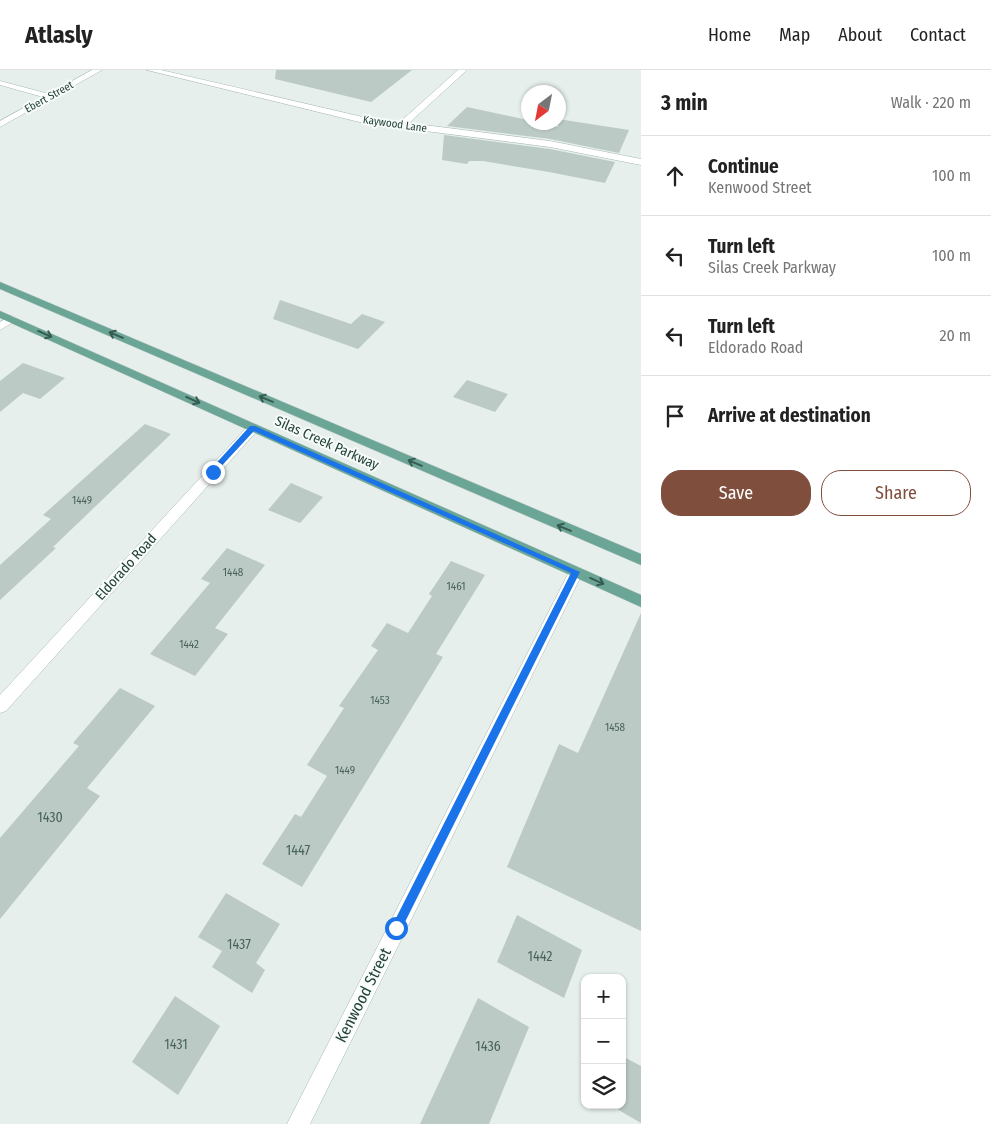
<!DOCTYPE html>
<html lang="en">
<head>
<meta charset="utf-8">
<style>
  :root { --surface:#fff; --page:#f6f6f6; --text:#222; --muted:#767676; --line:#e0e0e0; --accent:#804e3d }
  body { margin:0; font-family:"Fira Sans Condensed",sans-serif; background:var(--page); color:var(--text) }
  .controls { position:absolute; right:15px; bottom:15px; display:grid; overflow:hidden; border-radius:10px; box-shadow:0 1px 4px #0004 }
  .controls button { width:45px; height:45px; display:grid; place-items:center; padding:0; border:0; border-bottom:1px solid var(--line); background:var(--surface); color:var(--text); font:25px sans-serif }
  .compass { position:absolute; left:521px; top:15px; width:45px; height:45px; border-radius:50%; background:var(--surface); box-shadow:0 1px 4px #0004; rotate:212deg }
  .stop { position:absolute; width:15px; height:15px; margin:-11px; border:4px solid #1a73e8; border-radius:50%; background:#fff }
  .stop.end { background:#1a73e8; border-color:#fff; box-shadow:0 1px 5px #0008 }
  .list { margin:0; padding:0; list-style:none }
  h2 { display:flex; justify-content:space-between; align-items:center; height:65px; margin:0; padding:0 20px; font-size:21px }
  h2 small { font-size:16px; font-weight:400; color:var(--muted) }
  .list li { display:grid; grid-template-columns:32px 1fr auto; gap:15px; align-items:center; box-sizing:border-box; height:80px; padding:0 20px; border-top:1px solid var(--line) }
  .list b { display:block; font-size:19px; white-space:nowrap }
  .list p { margin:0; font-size:16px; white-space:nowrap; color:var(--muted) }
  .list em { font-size:16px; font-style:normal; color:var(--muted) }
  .actions { display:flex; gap:10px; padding:15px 20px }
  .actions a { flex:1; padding:11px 0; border:1px solid var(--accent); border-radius:20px; text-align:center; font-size:18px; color:var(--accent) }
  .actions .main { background:var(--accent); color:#fff }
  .icon { flex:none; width:28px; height:28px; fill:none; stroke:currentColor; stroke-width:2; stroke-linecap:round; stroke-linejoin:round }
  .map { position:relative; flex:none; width:641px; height:1054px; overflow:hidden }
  header { display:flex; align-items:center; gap:30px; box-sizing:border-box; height:70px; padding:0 25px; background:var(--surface); border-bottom:1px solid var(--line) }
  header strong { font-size:24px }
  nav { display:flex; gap:28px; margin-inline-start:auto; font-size:18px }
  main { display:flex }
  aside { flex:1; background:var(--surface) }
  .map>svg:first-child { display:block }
</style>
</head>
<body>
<header>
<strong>Atlasly</strong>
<nav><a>Home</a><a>Map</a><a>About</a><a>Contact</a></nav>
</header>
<main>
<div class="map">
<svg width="641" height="1054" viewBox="0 0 641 1054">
  <rect width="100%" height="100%" fill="#e6efeb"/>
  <g fill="#bbcac4">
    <path d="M276,0H412L371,32L275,9Z"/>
    <path d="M467,37L528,50V52H539L558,57V49L629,60L619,83L550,69L447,56Z"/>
    <path d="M444,65L550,79L615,92L605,113L549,102L483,91H469L467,94L442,90Z"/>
    <path d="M280,230L351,254L362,244L385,252L358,279L273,249Z"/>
    <path d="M23,293L65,308L40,329L23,323L0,342V311Z"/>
    <path d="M467,310L508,324L495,342L453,327Z"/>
    <path d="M145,354L171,364L53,477L56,478L0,530V495L51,449L43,445Z"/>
    <path d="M291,413L323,427L300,453L268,440Z"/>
    <path d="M227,478L265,495L215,558L228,564L195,606L150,584L210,513L201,509Z"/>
    <path d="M451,491L485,505L436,584L443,587L302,817L262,794L295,744L301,747L327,706L307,695L344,638L339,636L378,580L371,576L387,553L408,563L432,526L429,524Z"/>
    <path d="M641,543V861L507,797L559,674L578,683Z"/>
    <path d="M120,618L155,636L87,718L100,726L0,849V768L79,676L73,673Z"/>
    <path d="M226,823L280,854L256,893L265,900L252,923L212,897L222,881L198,867Z"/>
    <path d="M517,845L582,880L564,928L497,892Z"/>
    <path d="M175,926L220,956L178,1025L132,992Z"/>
    <path d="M478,928L529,957L489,1054H420Z"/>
    <path d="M622,986L641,996V1053L610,1035H622Z"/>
  </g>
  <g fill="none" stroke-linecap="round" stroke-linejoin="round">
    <defs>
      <path id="lane" d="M0,11L53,25L54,27L50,29L0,15Z"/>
      <g id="street">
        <path d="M147,0H161L380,51L400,52L458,0H467L409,53L550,71L641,89V95L550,77L402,58L380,57Z"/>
        <path d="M11,246L15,247L17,249L15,251L0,260V252Z"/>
        <path d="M253,354L259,358L257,361L6,641L0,643V625L249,355Z"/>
        <path d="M576,497L581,498L583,502L310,1054H287L569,502L571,498Z"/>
      </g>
      <path id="secondary" d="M92,0H102L0,57V51Z"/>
      <g id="primary">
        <path d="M0,212L641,484V495L0,219Z"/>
        <path d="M0,241L641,525V537L0,248Z"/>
      </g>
    </defs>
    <use href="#lane" stroke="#a8b8b2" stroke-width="1"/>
    <use href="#street" stroke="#a8b8b2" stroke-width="1"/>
    <use href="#secondary" stroke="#a4bbb3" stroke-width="1"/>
    <use href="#primary" stroke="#c2cac8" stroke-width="1"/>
    <use href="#lane" fill="#fff" fill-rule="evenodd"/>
    <use href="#street" fill="#fff" fill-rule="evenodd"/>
    <use href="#secondary" fill="#fff" fill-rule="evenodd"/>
    <use href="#primary" fill="#6aa596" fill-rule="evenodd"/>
  </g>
  <defs><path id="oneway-shaft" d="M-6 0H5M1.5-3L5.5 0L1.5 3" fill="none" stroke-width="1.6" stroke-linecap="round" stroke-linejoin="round" transform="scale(1.25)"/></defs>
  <g stroke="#365b51">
    <use href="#oneway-shaft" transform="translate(45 264) rotate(24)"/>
    <use href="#oneway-shaft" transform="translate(116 265) rotate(-157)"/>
    <use href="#oneway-shaft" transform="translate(266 329) rotate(-157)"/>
    <use href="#oneway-shaft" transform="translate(193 330) rotate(24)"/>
    <use href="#oneway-shaft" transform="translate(415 393) rotate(-157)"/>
    <use href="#oneway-shaft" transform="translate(564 458) rotate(-157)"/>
    <use href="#oneway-shaft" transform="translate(597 511) rotate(24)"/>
  </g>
  <path fill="#1a73e8" d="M250,356H255L580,502L400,862L396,863L393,862L391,858L393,854L571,503L254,361L215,403H210V400Z"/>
  <g text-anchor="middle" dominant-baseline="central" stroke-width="4" stroke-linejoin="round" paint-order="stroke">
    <g font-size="11" fill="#24423a" stroke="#f7fbf9">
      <text transform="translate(49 27) rotate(-29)">Ebert Street</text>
      <text transform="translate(395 54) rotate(8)">Kaywood Lane</text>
    </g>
    <g font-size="11" fill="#4a645c">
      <text x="82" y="430">1449</text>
      <text x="233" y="502">1448</text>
      <text x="456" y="516">1461</text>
      <text x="189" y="574">1442</text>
      <text x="380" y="630">1453</text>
      <text x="615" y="657">1458</text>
      <text x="345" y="700">1449</text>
    </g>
    <g font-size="14" fill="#24423a" stroke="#f7fbf9">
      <text transform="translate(327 373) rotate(24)">Silas Creek Parkway</text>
      <text transform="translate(126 497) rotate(-48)">Eldorado Road</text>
    </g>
    <g font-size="14" fill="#4a645c">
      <text x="50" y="747">1430</text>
      <text x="298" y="780">1447</text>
      <text x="239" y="874">1437</text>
      <text x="540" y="886">1442</text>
      <text x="176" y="974">1431</text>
      <text x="488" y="976">1436</text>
    </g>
    <g font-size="16" fill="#24423a" stroke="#f7fbf9">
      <text transform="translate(363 925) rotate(-63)">Kenwood Street</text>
    </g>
  </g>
</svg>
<div class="controls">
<button>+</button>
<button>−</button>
<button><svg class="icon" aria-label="layers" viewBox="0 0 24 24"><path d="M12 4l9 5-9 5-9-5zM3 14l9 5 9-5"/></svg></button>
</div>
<svg class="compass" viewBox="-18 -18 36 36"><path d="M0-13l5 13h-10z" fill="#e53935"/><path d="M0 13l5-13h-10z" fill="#767676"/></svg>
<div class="stop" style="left:396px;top:858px"></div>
<div class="stop end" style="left:213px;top:402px"></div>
</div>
<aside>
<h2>3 min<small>Walk · 220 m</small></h2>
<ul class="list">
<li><svg class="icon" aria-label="ahead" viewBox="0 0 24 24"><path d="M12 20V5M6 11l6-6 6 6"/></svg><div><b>Continue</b><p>Kenwood Street</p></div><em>100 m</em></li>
<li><svg class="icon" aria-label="left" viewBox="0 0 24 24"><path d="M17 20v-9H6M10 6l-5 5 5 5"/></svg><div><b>Turn left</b><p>Silas Creek Parkway</p></div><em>100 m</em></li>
<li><svg class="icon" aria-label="left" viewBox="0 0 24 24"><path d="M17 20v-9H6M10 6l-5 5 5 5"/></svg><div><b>Turn left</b><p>Eldorado Road</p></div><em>20 m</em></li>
<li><svg class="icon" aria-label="arrive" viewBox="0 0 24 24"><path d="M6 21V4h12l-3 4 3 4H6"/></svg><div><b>Arrive at destination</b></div></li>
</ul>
<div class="actions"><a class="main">Save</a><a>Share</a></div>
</aside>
</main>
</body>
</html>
